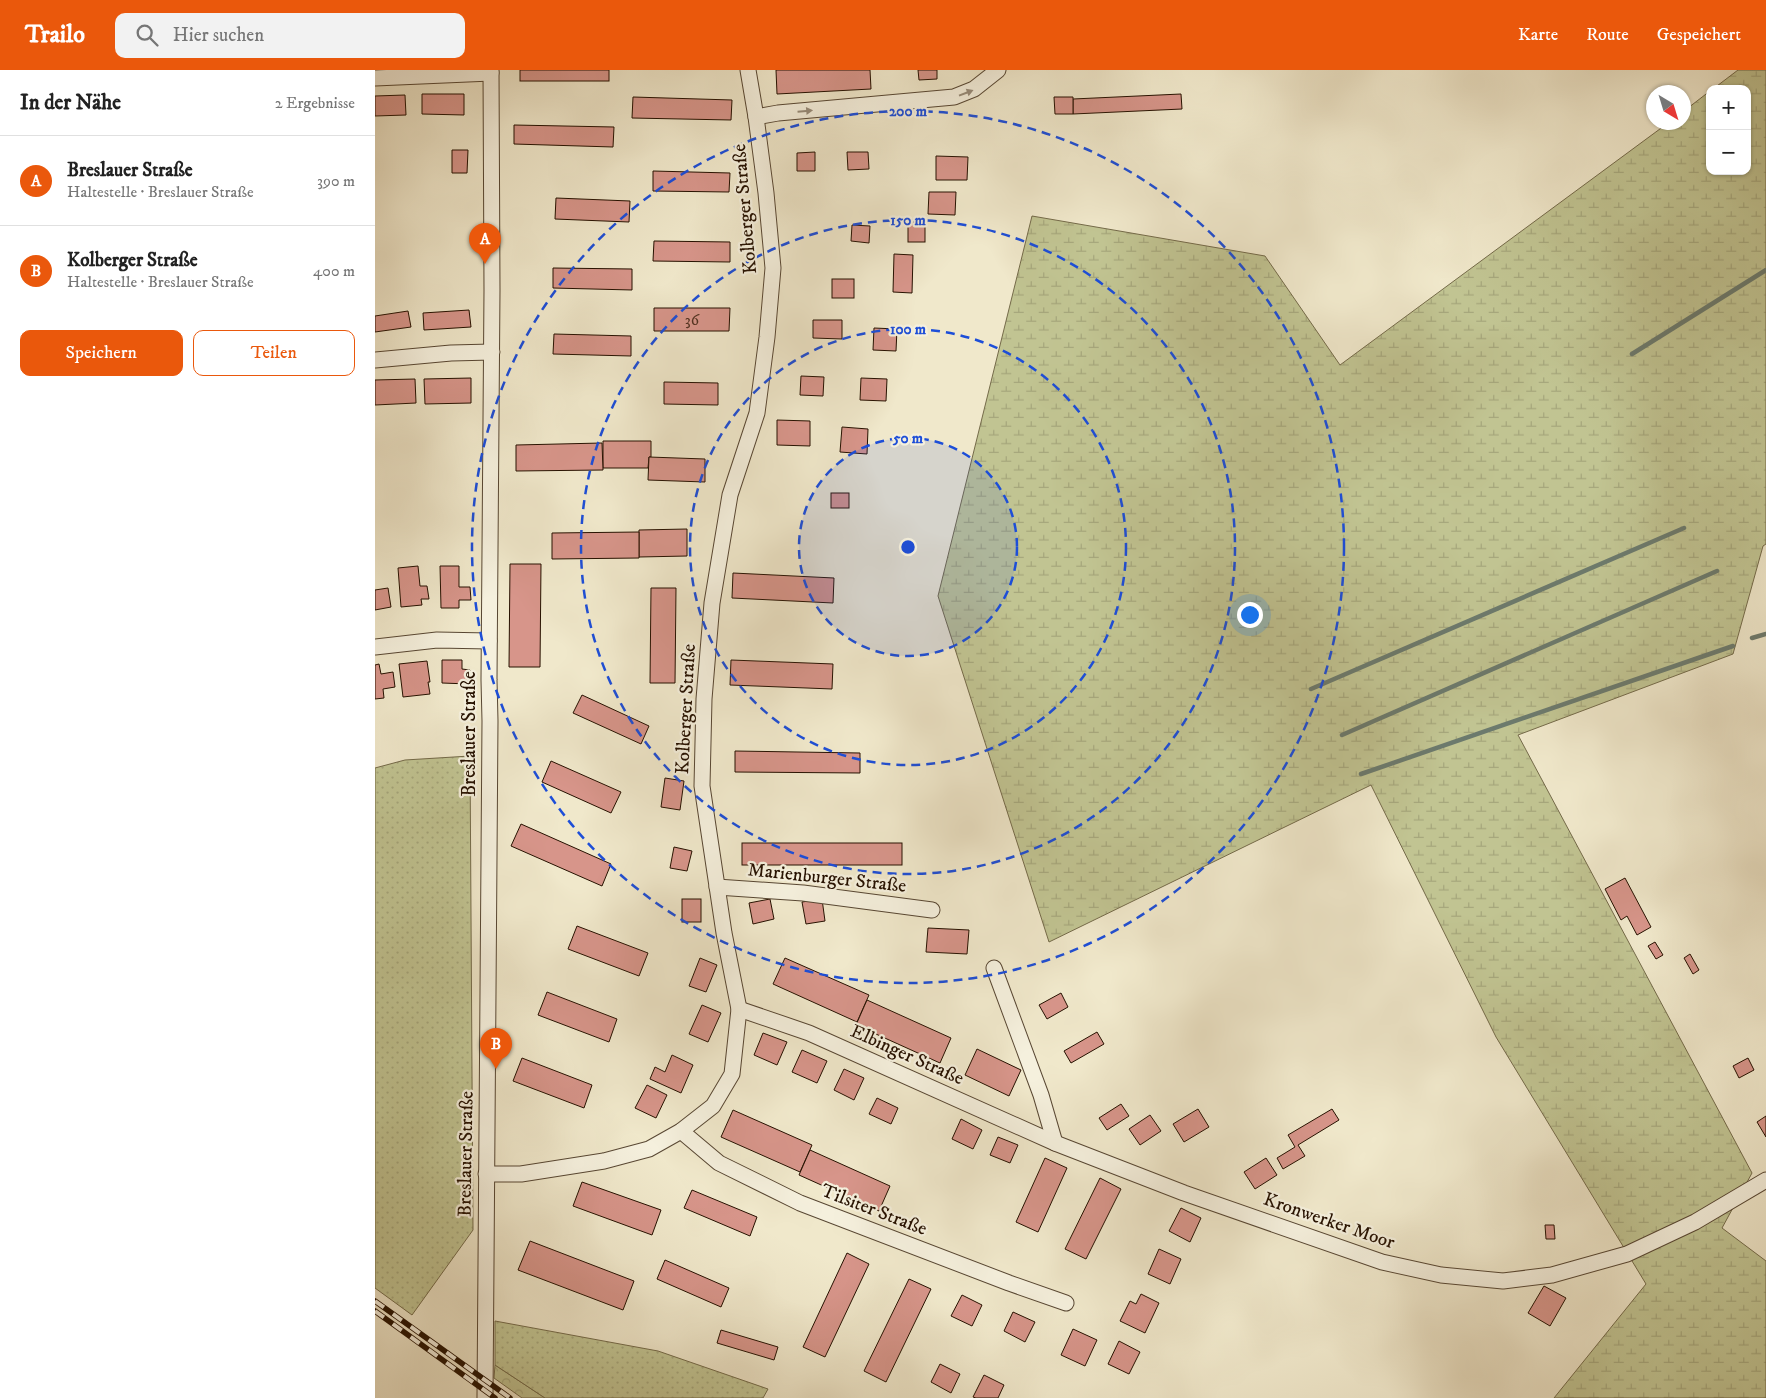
<!DOCTYPE html>
<html lang="de">
<head>
<meta charset="utf-8">
<style>
  :root { --surface:#fff; --page:#f2f2f2; --text:#222; --muted:#767676; --line:#e0e0e0; --accent:#ea580c }
  body { margin:0; font-family:"IM FELL DW Pica",serif; background:var(--page); color:var(--text) }
  .controls { position:absolute; right:15px; top:15px; display:grid; overflow:hidden; border-radius:10px; box-shadow:0 1px 4px #0004 }
  .controls button { width:45px; height:45px; display:grid; place-items:center; padding:0; border:0; border-bottom:1px solid var(--line); background:var(--surface); color:var(--text); font:25px sans-serif }
  .compass { position:absolute; left:1271px; top:15px; width:45px; height:45px; border-radius:50%; background:var(--surface); box-shadow:0 1px 4px #0004; rotate:142deg }
  .you { position:absolute; left:874px; top:544px; width:18px; height:18px; margin:-12px; border:4px solid #fff; border-radius:50%; background:#1a73e8; box-shadow:0 0 0 8px #1a73e833 }
  .badge { display:grid; place-items:center; width:32px; height:32px; border-radius:50%; background:var(--accent); color:#fff; font-size:16px; font-weight:700 }
  .pin { position:absolute; translate:-50% -41px; filter:drop-shadow(0 1px 2px #0008) }
  .pin::after { content:''; position:absolute; top:26px; width:18px; height:15px; background:inherit; clip-path:polygon(0 0,100% 0,50% 100%) }
  .list { margin:0; padding:0; list-style:none }
  h2 { display:flex; justify-content:space-between; align-items:center; height:65px; margin:0; padding:0 20px; font-size:21px }
  h2 small { font-size:16px; font-weight:400; color:var(--muted) }
  .list li { display:grid; grid-template-columns:32px 1fr auto; gap:15px; align-items:center; box-sizing:border-box; height:90px; padding:0 20px; border-top:1px solid var(--line) }
  .list b { display:block; font-size:19px; white-space:nowrap }
  .list p { margin:0; font-size:16px; white-space:nowrap; color:var(--muted) }
  .list em { font-size:16px; font-style:normal; color:var(--muted) }
  .actions { display:flex; gap:10px; padding:15px 20px }
  .actions a { flex:1; padding:11px 0; border:1px solid var(--accent); border-radius:10px; text-align:center; font-size:18px; color:var(--accent) }
  .actions .main { background:var(--accent); color:#fff }
  .icon { flex:none; width:28px; height:28px; fill:none; stroke:currentColor; stroke-width:2; stroke-linecap:round; stroke-linejoin:round }
  .map { position:relative; flex:none; width:1391px; height:1328px; overflow:hidden }
  header { display:flex; align-items:center; gap:30px; box-sizing:border-box; height:70px; padding:0 25px; background:var(--accent); color:#fff }
  header strong { font-size:24px }
  nav { display:flex; gap:28px; margin-inline-start:auto; font-size:18px }
  .search { width:350px; height:45px; background:var(--page); display:flex; align-items:center; gap:12px; box-sizing:border-box; padding:0 18px; border-radius:10px; color:var(--muted); font-size:19px }
  main { display:flex }
  aside { flex:1; background:var(--surface) }
  .map>svg:first-child { display:block }
</style>
</head>
<body>
<header>
<strong>Trailo</strong>
<div class="search"><svg class="icon" aria-label="search" viewBox="0 0 24 24"><circle cx="10" cy="10" r="6"/><path d="M15 15l6 6"/></svg>Hier suchen</div>
<nav><a>Karte</a><a>Route</a><a>Gespeichert</a></nav>
</header>
<main>
<aside>
<h2>In der Nähe<small>2 Ergebnisse</small></h2>
<ul class="list">
<li><span class="badge">A</span><div><b>Breslauer Straße</b><p>Haltestelle · Breslauer Straße</p></div><em>390 m</em></li>
<li><span class="badge">B</span><div><b>Kolberger Straße</b><p>Haltestelle · Breslauer Straße</p></div><em>400 m</em></li>
</ul>
<div class="actions"><a class="main">Speichern</a><a>Teilen</a></div>
</aside>
<div class="map">
<svg width="1391" height="1328" viewBox="0 0 1391 1328">
  <defs>
    <pattern id="forest-crowns" width="20" height="18" patternUnits="userSpaceOnUse" patternTransform="scale(1.25)"><rect width="20" height="18" fill="#c1c492"/><path d="M2 6a3 3 0 1 1 6 0M12 15a3 3 0 1 1 6 0" fill="none" stroke="#a6a77c"/></pattern>
    <pattern id="wetland-marsh" width="20" height="14" patternUnits="userSpaceOnUse" patternTransform="scale(1.25)"><rect width="20" height="14" fill="#c1c492"/><path d="M1 5h8M5 5V1M11 12h8M15 12V8" fill="none" stroke="#a6a77c"/></pattern>
    <pattern id="park-dots" width="8" height="8" patternUnits="userSpaceOnUse" patternTransform="scale(1.25)"><rect width="8" height="8" fill="#c1c492"/><path d="M2 2h.1M6 6h.1" fill="none" stroke="#a6a77c" stroke-width="1.8" stroke-linecap="round"/></pattern>
  </defs>
  <rect width="100%" height="100%" fill="#f0e8cb"/>
  <filter id="stains"><feTurbulence type="fractalNoise" baseFrequency=".004" numOctaves="4"/><feColorMatrix values="0 0 0 0 .2 0 0 0 0 .09 0 0 0 0 .02 0 0 0 .5 -.17"/></filter>
  <radialGradient id="worn" r=".72"><stop offset=".6" stop-color="#630" stop-opacity="0"/><stop offset="1" stop-color="#630" stop-opacity=".3"/></radialGradient>
  <path fill="url(#forest-crowns)" stroke="#746a49" d="M120,1295L170,1328H147L119,1308Z"/>
  <path fill="url(#wetland-marsh)" stroke="#746a49" d="M1363,0H1391V474L1388,476L1358,584L1143,665L1377,1103L1347,1158L1391,1191V1328H1179L1271,1214L1121,967L996,715L674,872L563,526L657,146L890,186L965,295L1293,53L1308,52L1309,41L1335,21V101H1372V19H1338Z"/>
  <g fill="url(#park-dots)" stroke="#746a49">
    <path d="M95,686L98,1160L37,1245L0,1218V698L30,690Z"/>
    <path d="M120,1251L283,1281L393,1319L388,1328H170L120,1295Z"/>
  </g>
  <g fill="none" stroke-linecap="round" stroke-linejoin="round">
    <g stroke="#6c7a6d" stroke-width="4.5">
      <path d="M1257,284L1391,200"/>
      <path d="M1377,568L1391,564"/>
      <path d="M936,619L1309,458"/>
      <path d="M967,665L1342,501"/>
      <path d="M986,704L1358,576"/>
    </g>
  </g>
  <g fill="#d7958a" stroke="#261100">
    <rect x="145" y="0" width="89" height="11"/>
    <path d="M401,0H495L496,19L402,24Z"/>
    <path d="M543,0H562V9L544,10Z"/>
    <path d="M47,24H89V45L47,44Z"/>
    <path d="M806,24L807,39L698,44V29Z"/>
    <path d="M30,25L31,45L0,46V26Z"/>
    <path d="M258,27L357,30L356,50L257,48Z"/>
    <path d="M679,27H698V44H680Z"/>
    <path d="M139,55L239,57L238,77L139,74Z"/>
    <path d="M77,80H93L92,103H77Z"/>
    <path d="M440,82V101H422V83Z"/>
    <path d="M472,82H493L494,99L473,100Z"/>
    <path d="M561,86L593,87L592,110H561Z"/>
    <path d="M278,101L355,103L354,122L278,121Z"/>
    <path d="M554,122H581L580,145L553,144Z"/>
    <path d="M181,128L255,131L254,152L180,149Z"/>
    <rect x="533" y="152" width="17" height="20"/>
    <path d="M477,155L495,156L494,173L476,171Z"/>
    <path d="M279,171L355,172V192L278,191Z"/>
    <path d="M519,184L538,185L537,223L518,222Z"/>
    <path d="M178,198L257,199V220L178,218Z"/>
    <rect x="457" y="209" width="22" height="19"/>
    <path d="M279,238H355L354,261H279Z"/>
    <path d="M94,240L96,257L49,260L48,243Z"/>
    <path d="M33,241L36,257L0,262V246Z"/>
    <path d="M438,250H467V269L438,268Z"/>
    <path d="M499,258L522,259L521,281L498,280Z"/>
    <path d="M179,264L256,266V286L178,284Z"/>
    <path d="M426,306L449,307L448,326L425,325Z"/>
    <path d="M96,308V333L50,334L49,309Z"/>
    <path d="M486,308L512,309L511,331L485,330Z"/>
    <path d="M40,309L41,333L0,335V310Z"/>
    <path d="M289,312L343,313V335L289,334Z"/>
    <path d="M402,350L435,351V376L402,375Z"/>
    <path d="M467,357L493,359L492,384L465,382Z"/>
    <path d="M228,371H276V387H274L273,398H228Z"/>
    <path d="M227,373L228,400L141,401V375Z"/>
    <path d="M274,387L330,389V412L273,410Z"/>
    <rect x="456" y="423" width="18" height="15"/>
    <path d="M312,459V486L264,487V460Z"/>
    <path d="M264,462V488L177,489V463Z"/>
    <path d="M135,494H166L165,597H134Z"/>
    <path d="M43,496L45,516H52L54,529H46L47,535L26,537L23,498Z"/>
    <path d="M65,496H84V517H95L96,530H84V538H66Z"/>
    <path d="M358,503L459,508L458,533L357,528Z"/>
    <path d="M13,518L16,537L0,540V520Z"/>
    <path d="M276,518H301L300,613H275Z"/>
    <path d="M67,590H87V599L95,600L94,614L67,613Z"/>
    <path d="M356,590L458,594L457,619L355,615Z"/>
    <path d="M52,591L55,612H53L55,624L28,627L24,594Z"/>
    <path d="M4,594L6,604L18,602L20,617L8,619L9,628L0,629V595Z"/>
    <path d="M207,625L274,656L266,674L198,643Z"/>
    <path d="M360,681L485,683V703L360,702Z"/>
    <path d="M176,691L246,722L236,743L167,712Z"/>
    <path d="M290,708L309,711L305,740L286,737Z"/>
    <path d="M146,754L236,794L227,816L136,776Z"/>
    <rect x="367" y="773" width="160" height="22"/>
    <path d="M299,777L317,781L312,801L295,798Z"/>
    <path d="M1250,808L1276,857L1262,865L1252,846L1246,850L1230,819Z"/>
    <rect x="307" y="829" width="19" height="23"/>
    <path d="M395,829L399,849L378,854L374,833Z"/>
    <path d="M447,829L450,851L431,854L427,832Z"/>
    <path d="M202,856L273,883L264,906L193,879Z"/>
    <path d="M553,858L594,860L592,884L551,882Z"/>
    <path d="M1280,872L1288,885L1281,889L1273,876Z"/>
    <path d="M1315,884L1324,900L1318,904L1309,888Z"/>
    <path d="M325,888L342,895L331,922L314,916Z"/>
    <path d="M410,888L494,925L482,952L398,914Z"/>
    <path d="M172,922L242,949L234,972L163,945Z"/>
    <path d="M686,923L693,937L672,949L664,935Z"/>
    <path d="M492,930L576,968L565,993L481,955Z"/>
    <path d="M327,935L346,943L333,972L314,964Z"/>
    <path d="M722,962L729,974L696,993L689,981Z"/>
    <path d="M388,963L412,972L402,995L379,985Z"/>
    <path d="M602,979L646,1000L634,1026L590,1005Z"/>
    <path d="M427,980L452,991L442,1013L417,1002Z"/>
    <path d="M297,985L318,995L306,1023L275,1009L280,997L290,1002Z"/>
    <path d="M147,988L217,1015L209,1038L138,1011Z"/>
    <path d="M1373,988L1379,1000L1364,1008L1358,996Z"/>
    <path d="M469,999L489,1008L479,1030L459,1020Z"/>
    <path d="M272,1015L292,1025L281,1048L260,1038Z"/>
    <path d="M502,1028L523,1038L516,1054L494,1044Z"/>
    <path d="M746,1034L754,1046L732,1060L724,1048Z"/>
    <path d="M823,1039L834,1057L809,1072L798,1054Z"/>
    <path d="M957,1039L964,1050L923,1075L930,1086L908,1099L902,1088L920,1077L913,1065Z"/>
    <path d="M358,1040L437,1075L425,1102L346,1067Z"/>
    <path d="M775,1045L786,1061L765,1075L754,1059Z"/>
    <path d="M1391,1046V1067L1382,1052Z"/>
    <path d="M586,1049L607,1060L598,1079L577,1069Z"/>
    <path d="M623,1067L643,1075L635,1093L615,1085Z"/>
    <path d="M435,1080L515,1116L504,1141L424,1105Z"/>
    <path d="M670,1088L692,1098L663,1162L641,1152Z"/>
    <path d="M891,1088L902,1105L880,1119L869,1102Z"/>
    <path d="M725,1108L746,1119L711,1189L690,1179Z"/>
    <path d="M207,1112L286,1140L277,1165L198,1136Z"/>
    <path d="M317,1120L382,1147L375,1166L309,1138Z"/>
    <path d="M806,1138L826,1148L815,1172L794,1161Z"/>
    <path d="M1170,1155H1179L1180,1169H1171Z"/>
    <path d="M155,1171L259,1211L248,1240L143,1200Z"/>
    <path d="M784,1179L806,1189L795,1214L773,1204Z"/>
    <path d="M472,1183L494,1194L450,1287L428,1277Z"/>
    <path d="M290,1190L354,1218L346,1237L282,1209Z"/>
    <path d="M534,1209L556,1219L511,1312L489,1301Z"/>
    <path d="M1169,1216L1191,1228L1175,1256L1153,1243Z"/>
    <path d="M766,1224L784,1233L770,1263L745,1251L755,1231L761,1234Z"/>
    <path d="M587,1225L607,1235L597,1256L576,1246Z"/>
    <path d="M638,1242L660,1252L650,1272L629,1261Z"/>
    <path d="M698,1259L722,1270L710,1296L686,1285Z"/>
    <path d="M346,1260L403,1277L399,1290L342,1273Z"/>
    <path d="M744,1271L765,1282L754,1304L733,1294Z"/>
    <path d="M565,1294L585,1304L576,1323L556,1312Z"/>
    <path d="M609,1305L629,1315L623,1328H601L598,1327Z"/>
  </g>
  <g fill="none" stroke-linecap="round" stroke-linejoin="round">
    <defs>
      <g id="street">
        <path d="M0,8L116,3"/>
        <path d="M381,47L403,43L579,27L599,19L623,0"/>
        <path d="M0,290L76,283L117,282"/>
        <path d="M0,577L62,570L114,571"/>
        <path d="M342,817L428,823L557,840"/>
        <path d="M619,898L666,1025L680,1073"/>
        <path d="M364,939L434,963L680,1073L809,1123L1007,1192L1066,1205L1128,1211L1177,1205L1252,1184L1320,1152L1391,1110"/>
        <path d="M306,1061L344,1093L425,1133L634,1213L691,1233"/>
        <path d="M111,1104H146L229,1091L274,1079L306,1061L338,1036L357,1004L364,939L349,863L327,716L329,629L337,533L355,425L382,343L392,267L398,198L391,123L381,47L373,0"/>
        <path d="M110,1328L115,651L114,610L117,220L116,0"/>
      </g>
    </defs>
    <use href="#street" stroke="#584733" stroke-width="17"/>
    <use href="#street" stroke="#f5f0dd" stroke-width="15"/>
    <defs>
      <g id="rail">
        <path d="M0,1231L135,1328"/>
        <path d="M0,1241L120,1328"/>
      </g>
    </defs>
    <use href="#rail" stroke="#261100" stroke-width="5.5"/>
    <use href="#rail" stroke="#f5f0dd" stroke-width="4" stroke-dasharray="11" stroke-linecap="butt"/>
  </g>
  <defs><path id="oneway-solid" d="M-6-.8H1V-3.2L6.5 0L1 3.2V.8H-6Z" transform="scale(1.25)"/></defs>
  <g fill="#988c7a">
    <use href="#oneway-solid" transform="translate(591 23) rotate(-21)"/>
    <use href="#oneway-solid" transform="translate(430 41) rotate(-5)"/>
  </g>
  <circle cx="533" cy="477" r="109" fill="#1d4ed8" fill-opacity=".12"/>
  <g fill="none" stroke="#1d4ed8" stroke-width="2.5" stroke-dasharray="9 6">
    <circle cx="533" cy="477" r="109"/>
    <circle cx="533" cy="477" r="218"/>
    <circle cx="533" cy="477" r="327"/>
    <circle cx="533" cy="477" r="436"/>
  </g>
  <g text-anchor="middle" dominant-baseline="central" stroke-width="4.5" stroke-linejoin="round" paint-order="stroke">
    <g font-size="16" fill="#523222">
      <text x="317" y="250">36</text>
    </g>
    <g font-size="19" fill="#261100" stroke="#f5f0dd">
      <text transform="translate(370 139) rotate(-95)">Kolberger Straße</text>
      <text transform="translate(311 639) rotate(-87)">Kolberger Straße</text>
      <text transform="translate(94 664) rotate(-90)">Breslauer Straße</text>
      <text transform="translate(452 808) rotate(6)">Marienburger Straße</text>
      <text transform="translate(532 985) rotate(24)">Elbinger Straße</text>
      <text transform="translate(91 1084) rotate(-89)">Breslauer Straße</text>
      <text transform="translate(499 1140) rotate(21)">Tilsiter Straße</text>
      <text transform="translate(954 1151) rotate(19)">Kronwerker Moor</text>
    </g>
  </g>
  <circle cx="533" cy="477" r="8" fill="#1d4ed8" stroke="#f5f0dd" stroke-width="2.5"/>
  <g font-size="15" text-anchor="middle" font-weight="bold" fill="#1d4ed8" stroke="#f5f0dd" stroke-width="4.5" stroke-linejoin="round" paint-order="stroke">
    <text x="533" y="46">200 m</text>
    <text x="533" y="155">150 m</text>
    <text x="533" y="264">100 m</text>
    <text x="533" y="373">50 m</text>
  </g>
  <rect width="100%" height="100%" filter="url(#stains)"/>
  <rect width="100%" height="100%" fill="url(#worn)"/>
</svg>
<div class="controls">
<button>+</button>
<button>−</button>
</div>
<svg class="compass" viewBox="-18 -18 36 36"><path d="M0-13l5 13h-10z" fill="#e53935"/><path d="M0 13l5-13h-10z" fill="#767676"/></svg>
<div class="you"></div>
<div class="pin badge" style="left:110px;top:194px">A</div>
<div class="pin badge" style="left:121px;top:999px">B</div>
</div>
</main>
</body>
</html>
